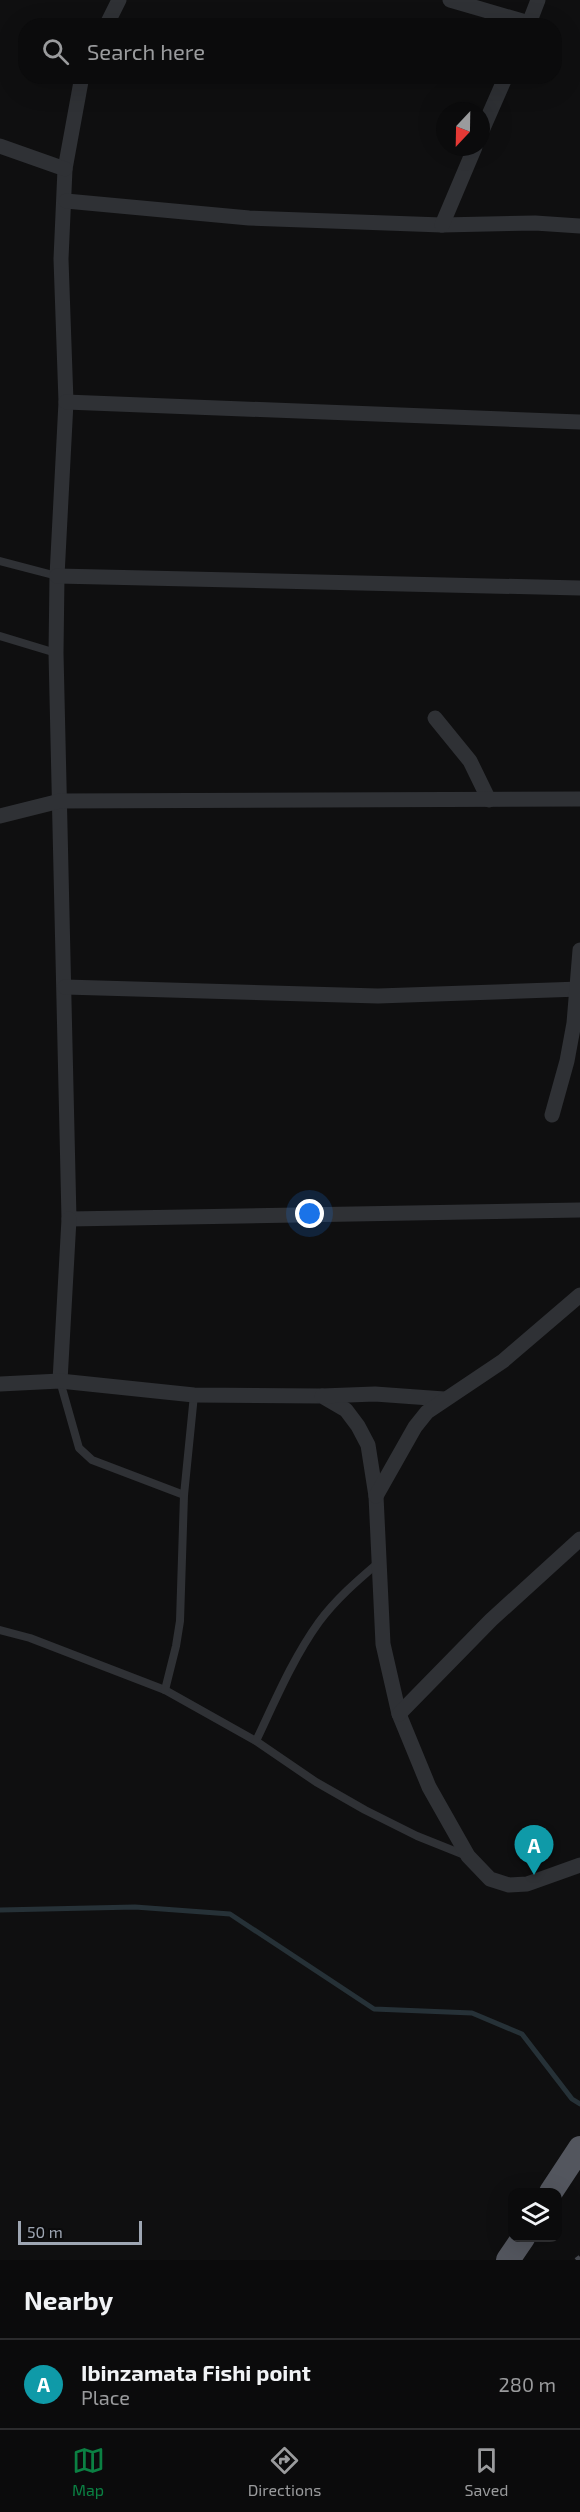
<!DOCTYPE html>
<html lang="en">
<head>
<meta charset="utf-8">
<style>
  :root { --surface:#0b0b0c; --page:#141415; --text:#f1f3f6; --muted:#9a9b9d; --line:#2b2b2d; --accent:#0b8043 }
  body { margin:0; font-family:"Exo 2",sans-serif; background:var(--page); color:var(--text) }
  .controls { position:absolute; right:18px; bottom:18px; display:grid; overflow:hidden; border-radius:12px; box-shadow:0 6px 24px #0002 }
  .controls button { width:54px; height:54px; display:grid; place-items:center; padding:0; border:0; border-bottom:2px solid var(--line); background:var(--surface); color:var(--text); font:30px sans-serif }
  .compass { position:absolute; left:436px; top:102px; width:54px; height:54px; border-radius:50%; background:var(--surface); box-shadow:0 6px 24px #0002; rotate:202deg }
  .scale { position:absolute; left:18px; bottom:15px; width:124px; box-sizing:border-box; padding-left:6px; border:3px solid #9ea6b3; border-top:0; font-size:16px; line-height:21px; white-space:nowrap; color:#9ea6b3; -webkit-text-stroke:4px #0a0a0b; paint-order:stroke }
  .you { position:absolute; left:310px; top:1214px; width:21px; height:21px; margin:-15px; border:4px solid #fff; border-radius:50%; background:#1a73e8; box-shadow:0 0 0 9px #1a73e833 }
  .badge { display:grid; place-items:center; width:39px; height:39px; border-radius:50%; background:var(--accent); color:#fff; font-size:20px; font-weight:700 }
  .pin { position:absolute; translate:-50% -50px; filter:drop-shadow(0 2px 3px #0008) }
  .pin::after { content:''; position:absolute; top:32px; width:21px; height:18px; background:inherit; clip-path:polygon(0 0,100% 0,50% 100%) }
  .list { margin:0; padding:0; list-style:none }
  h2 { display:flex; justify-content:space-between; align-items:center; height:78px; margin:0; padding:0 24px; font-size:26px }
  h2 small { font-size:20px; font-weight:400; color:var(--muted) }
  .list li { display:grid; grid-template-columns:39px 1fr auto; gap:18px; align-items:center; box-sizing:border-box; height:90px; padding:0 24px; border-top:2px solid var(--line) }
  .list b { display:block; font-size:22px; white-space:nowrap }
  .list p { margin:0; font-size:20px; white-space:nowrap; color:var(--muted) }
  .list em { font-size:20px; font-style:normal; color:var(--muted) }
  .icon { flex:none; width:33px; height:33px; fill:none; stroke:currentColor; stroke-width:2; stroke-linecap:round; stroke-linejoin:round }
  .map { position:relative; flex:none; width:580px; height:2260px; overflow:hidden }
  .search { position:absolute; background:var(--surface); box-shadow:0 6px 24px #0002; left:18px; right:18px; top:18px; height:66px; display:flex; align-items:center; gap:15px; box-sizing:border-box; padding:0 21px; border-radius:24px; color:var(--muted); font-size:22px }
  .sheet { height:168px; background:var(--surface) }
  nav { display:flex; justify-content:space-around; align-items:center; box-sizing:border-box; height:84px; border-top:2px solid var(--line); background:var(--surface); font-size:16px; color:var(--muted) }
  nav a { display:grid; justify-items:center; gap:3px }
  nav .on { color:var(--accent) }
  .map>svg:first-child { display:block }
</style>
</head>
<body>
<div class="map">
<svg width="580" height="2260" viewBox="0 0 580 2260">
  <rect width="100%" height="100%" fill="#0f0f10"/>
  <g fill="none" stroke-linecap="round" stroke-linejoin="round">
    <path stroke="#263137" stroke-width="5" d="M0,1910L135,1907L230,1914L374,2009L472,2013L522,2034L572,2099L580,2104"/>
    <g stroke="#2f3135" stroke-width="8">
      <path d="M0,561L57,576"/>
      <path d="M0,636L56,653"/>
      <path d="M60,1381L79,1448L92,1460L184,1495"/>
      <path d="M0,1630L30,1638L165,1690L256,1741L316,1782L365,1810L417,1836L467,1856"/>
      <path d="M165,1690L176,1646L180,1621L184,1495L194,1395"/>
      <path d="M256,1741C275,1701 293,1658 319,1622C336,1599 357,1581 378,1563"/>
    </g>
    <g stroke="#2f3135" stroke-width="15">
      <path d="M450,0L529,23"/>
      <path d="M106,26L119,0"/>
      <path d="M528,26L538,0"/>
      <path d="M82,76L65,169L61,259L66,402L57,576L56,653L69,1219L580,1210"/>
      <path d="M481,133L506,76"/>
      <path d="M0,146L65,169"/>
      <path d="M66,201L249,218L442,225L535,223L580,226"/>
      <path d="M442,225L475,147"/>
      <path d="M66,402L580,422"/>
      <path d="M57,576L580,588"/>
      <path d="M435,718L470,761L489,800"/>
      <path d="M0,816L60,801L580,799"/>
      <path d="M65,987L378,996L580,989"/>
      <path d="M552,1115L567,1061L574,1023L580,950"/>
      <path d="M60,1381L69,1219"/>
      <path d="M0,1384L60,1381L194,1395L322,1396L346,1410L358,1426L368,1445L376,1496L383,1644L399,1714L429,1787L468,1856L490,1879L509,1885L527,1884L580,1865"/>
      <path d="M322,1396L375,1394L444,1399"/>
      <path d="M376,1496L415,1427L427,1412L503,1361L580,1295"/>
      <path d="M399,1714L491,1620L580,1539"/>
    </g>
    <g stroke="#53565e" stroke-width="24">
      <path d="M551,2192L580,2148"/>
      <path d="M508,2260L523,2238"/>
    </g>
    <path stroke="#44474d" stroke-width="4.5" stroke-dasharray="8 6" stroke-linecap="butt" d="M576,2260L580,2257"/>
  </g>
</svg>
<div class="controls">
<button><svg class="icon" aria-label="layers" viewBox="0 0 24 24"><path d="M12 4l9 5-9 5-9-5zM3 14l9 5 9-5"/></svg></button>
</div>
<svg class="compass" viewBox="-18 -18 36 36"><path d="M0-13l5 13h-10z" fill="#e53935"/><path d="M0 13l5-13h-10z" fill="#9a9b9d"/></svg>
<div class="scale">50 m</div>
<div class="you"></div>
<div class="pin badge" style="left:534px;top:1875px;background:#0f9aa8">A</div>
<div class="search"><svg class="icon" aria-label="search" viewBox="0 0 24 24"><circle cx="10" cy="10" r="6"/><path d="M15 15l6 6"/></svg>Search here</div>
</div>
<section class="sheet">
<h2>Nearby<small></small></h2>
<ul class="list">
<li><span class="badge" style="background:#0f9aa8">A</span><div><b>Ibinzamata Fishi point</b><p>Place</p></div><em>280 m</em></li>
</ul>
</section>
<nav>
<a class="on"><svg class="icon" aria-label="map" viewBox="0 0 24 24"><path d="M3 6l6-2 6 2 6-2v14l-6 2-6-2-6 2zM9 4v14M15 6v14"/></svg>Map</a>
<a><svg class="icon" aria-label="directions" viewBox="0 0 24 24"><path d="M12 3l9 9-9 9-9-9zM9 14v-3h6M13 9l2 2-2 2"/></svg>Directions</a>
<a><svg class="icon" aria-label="saved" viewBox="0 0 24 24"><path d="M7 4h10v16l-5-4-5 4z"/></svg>Saved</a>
</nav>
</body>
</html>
